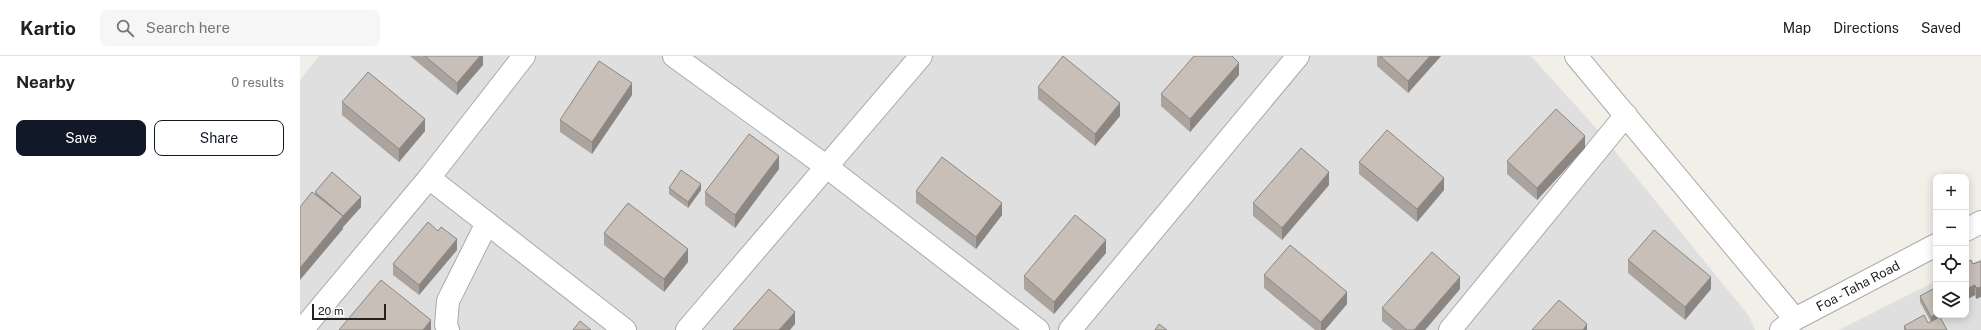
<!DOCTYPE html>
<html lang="en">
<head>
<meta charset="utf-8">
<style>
  :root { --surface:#fff; --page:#f6f6f6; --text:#202124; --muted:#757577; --line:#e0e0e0; --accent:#111827 }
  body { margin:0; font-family:"Public Sans",sans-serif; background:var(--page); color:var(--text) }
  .controls { position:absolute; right:12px; bottom:12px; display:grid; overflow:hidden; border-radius:8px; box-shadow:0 2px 10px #0003 }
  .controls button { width:36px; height:36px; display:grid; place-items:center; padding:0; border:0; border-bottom:1px solid var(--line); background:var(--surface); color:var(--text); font:20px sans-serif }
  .scale { position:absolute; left:12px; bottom:10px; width:74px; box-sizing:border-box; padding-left:4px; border:2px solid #222; border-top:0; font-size:11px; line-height:14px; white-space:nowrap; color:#222; -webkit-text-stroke:3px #fff; paint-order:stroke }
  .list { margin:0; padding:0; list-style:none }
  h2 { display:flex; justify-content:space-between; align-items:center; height:52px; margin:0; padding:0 16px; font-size:17px }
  h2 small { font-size:13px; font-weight:400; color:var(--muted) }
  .actions { display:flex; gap:8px; padding:12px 16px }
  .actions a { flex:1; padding:9px 0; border:1px solid var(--accent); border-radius:8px; text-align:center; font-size:14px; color:var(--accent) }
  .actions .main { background:var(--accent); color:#fff }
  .icon { flex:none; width:22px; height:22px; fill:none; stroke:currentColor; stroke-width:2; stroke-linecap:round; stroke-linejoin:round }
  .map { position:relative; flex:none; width:1681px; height:274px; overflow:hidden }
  header { display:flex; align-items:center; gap:24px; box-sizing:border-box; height:56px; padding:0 20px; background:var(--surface); border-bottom:1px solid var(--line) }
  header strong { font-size:19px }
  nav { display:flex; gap:22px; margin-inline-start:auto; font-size:14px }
  .search { width:280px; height:36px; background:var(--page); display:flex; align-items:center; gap:10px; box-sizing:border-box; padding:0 14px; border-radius:8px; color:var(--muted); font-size:15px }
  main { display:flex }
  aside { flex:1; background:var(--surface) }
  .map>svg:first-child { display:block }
</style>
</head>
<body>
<header>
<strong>Kartio</strong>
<div class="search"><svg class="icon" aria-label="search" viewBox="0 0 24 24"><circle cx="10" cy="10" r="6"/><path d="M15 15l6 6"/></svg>Search here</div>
<nav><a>Map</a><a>Directions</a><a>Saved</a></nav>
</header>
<main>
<aside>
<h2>Nearby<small>0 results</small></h2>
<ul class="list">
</ul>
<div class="actions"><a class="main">Save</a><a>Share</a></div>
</aside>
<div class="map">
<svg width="1681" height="274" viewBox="0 0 1681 274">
  <rect width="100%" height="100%" fill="#f2efe9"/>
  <g fill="#e0dfdf">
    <path d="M19,0H1231L1297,73L1449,260L1455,274H0V24Z"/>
    <path d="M1681,203V274H1539L1636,225V259H1666V210Z"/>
  </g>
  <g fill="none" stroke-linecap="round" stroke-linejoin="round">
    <defs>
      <g id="minor">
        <path d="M374,0L527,111L738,274"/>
        <path d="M1276,0L1495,263"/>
        <path d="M129,122L325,274"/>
        <path d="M1666,174L1681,166"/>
        <path d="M2,274L129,122L224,0"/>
        <path d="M148,274L146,269L148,245L187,167"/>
        <path d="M387,274L621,0"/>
        <path d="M770,274L998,0"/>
        <path d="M1150,274L1326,59"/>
        <path d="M1481,274L1495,263L1636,189"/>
      </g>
    </defs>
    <use href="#minor" stroke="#a9a9a9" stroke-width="24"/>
    <use href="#minor" stroke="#fff" stroke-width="22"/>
  </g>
  <g fill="#aba49e">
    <path d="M110,0H183V9L157,39Z"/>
    <path d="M1077,0H1141L1108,37L1077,10Z"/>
    <path d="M939,19L890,76L861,50V38Z"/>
    <path d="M738,31L820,60L795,90L738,43Z"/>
    <path d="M332,39L292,98L260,76V64Z"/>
    <path d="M42,46L125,75L99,106L42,59Z"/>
    <path d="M1285,92L1237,144L1207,118V105Z"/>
    <path d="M1059,106L1144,134L1117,166L1059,118Z"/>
    <path d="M479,113L435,172L405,149V136Z"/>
    <path d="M1029,129L982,184L953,160V147Z"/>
    <path d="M369,132L401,134L388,152L369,138Z"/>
    <path d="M616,135L702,159L676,193L616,147Z"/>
    <path d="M15,136L61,151L43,171V170V173L15,138Z"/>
    <path d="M304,177L388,206L364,236L304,189Z"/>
    <path d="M157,194L119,239L93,219V208Z"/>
    <path d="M806,197L754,258L724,233V220Z"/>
    <path d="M1328,204L1411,233L1385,264L1328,217Z"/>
    <path d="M1681,205L1676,243L1675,239L1666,244V207L1673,208Z"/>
    <path d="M964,219L1047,248L1025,274H1015L964,232Z"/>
    <path d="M1160,233L1125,274H1093L1082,265V252Z"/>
    <path d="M1620,240L1643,259V260L1640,262L1647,274H1604V270L1628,267L1631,266L1620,246Z"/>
  </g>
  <g fill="#8b8681">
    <path d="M180,0H183V9L157,39V27Z"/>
    <path d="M1130,0H1141L1108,37V25Z"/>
    <path d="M939,7V19L890,76V63Z"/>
    <path d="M332,27V39L292,98V86Z"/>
    <path d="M820,47V60L795,90V78Z"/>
    <path d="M125,63V75L99,106V93Z"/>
    <path d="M1285,80V92L1237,144V132Z"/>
    <path d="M479,100V113L435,172V159Z"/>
    <path d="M1029,116V129L982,184V172Z"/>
    <path d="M1144,122V134L1117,166V153Z"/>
    <path d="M401,128V134L388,152V146Z"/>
    <path d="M61,141V151L43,171V160Z"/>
    <path d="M702,147V159L676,193V181Z"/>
    <path d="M43,160V173L0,224V212Z"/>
    <path d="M157,183V194L119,239V229Z"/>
    <path d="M806,184V197L754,258V246Z"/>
    <path d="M388,193V206L364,236V223Z"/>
    <path d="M1160,221V233L1125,274H1114Z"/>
    <path d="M1411,221V233L1385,264V251Z"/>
    <path d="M1675,229V239L1666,244V233Z"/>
    <path d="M1681,231V241L1676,243V232Z"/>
    <path d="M1047,236V248L1025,274H1021V266Z"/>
    <path d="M495,256V268L490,274H479Z"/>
    <path d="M1636,258V259H1643V260L1631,267V261Z"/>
    <path d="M131,264V274H123Z"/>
    <path d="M1287,268V274H1283Z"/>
  </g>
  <g fill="#c7bfb8" stroke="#8b8681">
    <path d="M125,0H180L157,27Z"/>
    <path d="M763,0L820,47L795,78L738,31Z"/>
    <path d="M894,0H932L939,7L890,63L861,38Z"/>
    <path d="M1080,0H1130L1108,25Z"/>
    <path d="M299,5L332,27L292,86L260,64Z"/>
    <path d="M68,16L125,63L99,93L42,46Z"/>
    <path d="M1256,53L1285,80L1237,132L1207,105Z"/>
    <path d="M1087,74L1144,122L1117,153L1059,106Z"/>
    <path d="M449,78L479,100L435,159L405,136Z"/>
    <path d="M1001,92L1029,116L982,172L953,147Z"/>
    <path d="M642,101L702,147L676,181L616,135Z"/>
    <path d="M381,114L401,128L388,146L369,132Z"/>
    <path d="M32,116L61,141L43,160L15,136Z"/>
    <path d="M12,136L43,160L0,212V151Z"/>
    <path d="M328,147L388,193L364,223L304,177Z"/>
    <path d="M775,159L806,184L754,246L724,220Z"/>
    <path d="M128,166L138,175L141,171L157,183L119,229L93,208Z"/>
    <path d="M1354,174L1411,221L1385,251L1328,204Z"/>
    <path d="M990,189L1047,236L1021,266L964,219Z"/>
    <path d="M1132,196L1160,221L1114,274H1107L1082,252Z"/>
    <path d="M1671,204L1673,208L1681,205V231L1676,232L1675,229L1666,233V207Z"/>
    <path d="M81,224L131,264L123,274H39Z"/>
    <path d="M469,233L495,256L479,274H433Z"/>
    <path d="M1633,233L1636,240V258L1631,261L1620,240Z"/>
    <path d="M1259,244L1287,268L1283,274H1232Z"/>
    <path d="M1624,259L1628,267L1640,261L1647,274H1606L1604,270Z"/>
    <path d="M280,265L291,274H273Z"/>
    <path d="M859,268L867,274H855Z"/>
  </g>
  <g text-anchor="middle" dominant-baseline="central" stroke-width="4" stroke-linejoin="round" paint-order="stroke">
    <g font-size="13" fill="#222" stroke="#fff">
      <text transform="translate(1558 230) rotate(-28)">Foa - Taha Road</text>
    </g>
  </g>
</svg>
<div class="controls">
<button>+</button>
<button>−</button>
<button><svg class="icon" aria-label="locate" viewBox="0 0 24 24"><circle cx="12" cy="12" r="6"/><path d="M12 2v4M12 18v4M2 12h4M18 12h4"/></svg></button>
<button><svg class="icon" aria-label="layers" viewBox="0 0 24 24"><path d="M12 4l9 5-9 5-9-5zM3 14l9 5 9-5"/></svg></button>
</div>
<div class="scale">20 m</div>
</div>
</main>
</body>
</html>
